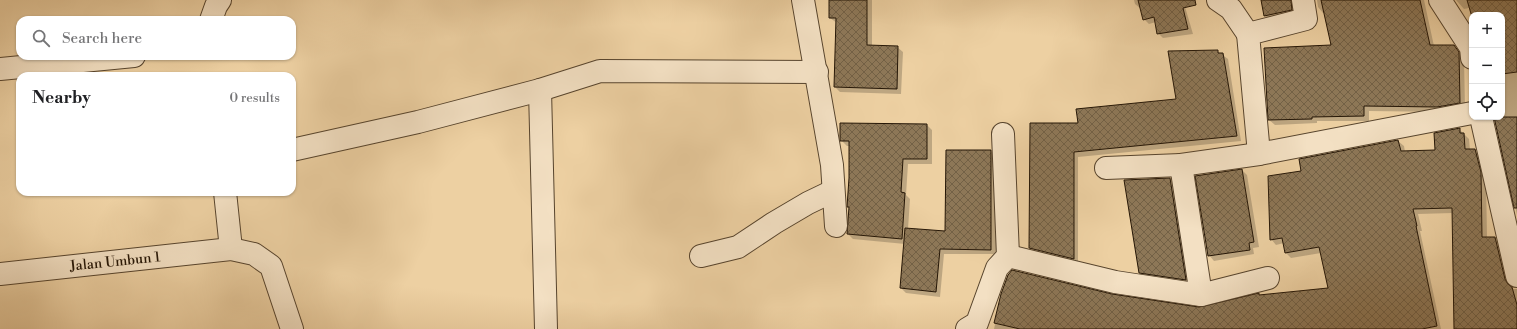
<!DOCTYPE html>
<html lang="en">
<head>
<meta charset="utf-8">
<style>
  :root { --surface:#fff; --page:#f6f6f6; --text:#202124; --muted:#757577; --line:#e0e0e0 }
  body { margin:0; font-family:"Libre Bodoni",serif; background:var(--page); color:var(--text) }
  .controls { position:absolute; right:12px; top:12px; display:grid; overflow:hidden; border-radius:8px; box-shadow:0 1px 3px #0004 }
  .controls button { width:36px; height:36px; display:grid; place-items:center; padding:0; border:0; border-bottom:1px solid var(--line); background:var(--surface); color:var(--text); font:20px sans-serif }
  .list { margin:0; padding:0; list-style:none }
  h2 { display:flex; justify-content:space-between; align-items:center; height:52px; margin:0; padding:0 16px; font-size:17px }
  h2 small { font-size:13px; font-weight:400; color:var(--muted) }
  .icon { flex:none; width:22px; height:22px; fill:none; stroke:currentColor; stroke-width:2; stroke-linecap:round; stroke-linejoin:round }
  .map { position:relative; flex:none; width:1517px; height:329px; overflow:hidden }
  .search { position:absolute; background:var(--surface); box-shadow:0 1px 3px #0004; left:16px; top:16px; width:280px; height:44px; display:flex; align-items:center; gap:10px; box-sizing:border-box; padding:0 14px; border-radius:12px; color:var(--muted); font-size:15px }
  .panel { position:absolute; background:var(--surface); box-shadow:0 1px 3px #0004; left:16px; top:72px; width:280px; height:124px; border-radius:12px }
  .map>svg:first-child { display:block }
</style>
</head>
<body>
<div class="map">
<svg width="1517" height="329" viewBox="0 0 1517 329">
  <defs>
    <pattern id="building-cross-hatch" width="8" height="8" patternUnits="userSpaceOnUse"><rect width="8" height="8" fill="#8d7757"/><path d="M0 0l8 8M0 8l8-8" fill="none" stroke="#736146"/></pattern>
  </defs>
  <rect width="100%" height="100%" fill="#edd0a2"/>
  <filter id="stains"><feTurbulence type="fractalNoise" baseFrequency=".005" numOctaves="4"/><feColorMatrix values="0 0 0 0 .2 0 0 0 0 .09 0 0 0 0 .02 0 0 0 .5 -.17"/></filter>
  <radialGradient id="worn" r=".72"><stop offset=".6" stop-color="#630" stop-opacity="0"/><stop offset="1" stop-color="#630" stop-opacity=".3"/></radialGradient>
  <g fill="#0003">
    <path d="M830,0H872V46L897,47L903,52L901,94L840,92L835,87L837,23L830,18Z"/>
    <path d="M1134,0H1183L1193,34L1163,38L1158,33L1156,22L1149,24L1144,19L1141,9L1135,4Z"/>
    <path d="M1262,0H1297V15L1270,21L1265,16Z"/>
    <path d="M1317,0H1424L1434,46H1454L1464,58L1465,108L1443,112L1369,111V121H1317V123L1275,125L1269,120L1332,46L1325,12L1323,13L1318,7Z"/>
    <path d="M1456,0H1517V215L1495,117H1502V15H1472V22L1469,8L1464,9Z"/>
    <path d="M1217,51L1228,59L1241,141L1078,157V264L1036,253L1030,248L1079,124L1177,100Z"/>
    <path d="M927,125L932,130V164H908L906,195L910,199L908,229L946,233L991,151L996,156V254H944L940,297L906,293L901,288L905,244L853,239L848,234L850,208L848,207L850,146H847L841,140Z"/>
    <path d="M1459,129L1469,139L1470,150H1475L1481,156L1486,178L1487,238H1495L1500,243L1510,285L1513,289H1517V329H1455L1453,213L1418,214L1422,231H1420L1441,329H994L1002,294L1112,295L1199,308L1259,294L1260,296L1329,288L1321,253L1291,258L1285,252L1284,243L1276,245L1271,239L1302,172L1398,141L1404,146L1405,152L1436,151Z"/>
    <path d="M1242,170L1247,175L1259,247L1253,248L1254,254L1214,261L1209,255Z"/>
    <path d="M1170,179L1175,184L1191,285L1145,278L1140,272Z"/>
  </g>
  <g fill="url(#building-cross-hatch)" stroke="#251606">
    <path d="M829,0H867V45L898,46L897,89L834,87L836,18H829Z"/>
    <path d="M1138,0H1195L1196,5L1183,8L1188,29L1157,34L1154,17L1143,20Z"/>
    <path d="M1261,0H1291L1292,10L1264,16Z"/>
    <path d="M1321,0H1420L1430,45H1454L1459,52L1460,103L1437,107L1364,106V116L1312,117V119L1268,120L1264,48L1331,45Z"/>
    <path d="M1467,0H1517V72L1502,74V15H1472V17Z"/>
    <path d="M1218,50V53H1223L1237,136L1074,152V259L1029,248L1030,123H1078L1076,109L1176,99L1168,51Z"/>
    <path d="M1494,117H1517V208H1514Z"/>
    <path d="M840,123L927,124V159H903L901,192L905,193L902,239L847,234L849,207H847L849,178V141H840Z"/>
    <path d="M1460,128V133H1464L1465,149H1475L1481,172L1482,237H1495L1505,279L1508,284L1512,287L1517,305V329H1454L1452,208L1413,209L1417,226H1416L1437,326L1422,329H1020L994,323L1001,294L1008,275L1012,270L1112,294L1199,307L1259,293V295L1328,288L1319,247L1285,253L1282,238L1270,240L1268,176L1301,171L1299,159L1398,140L1401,151L1435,150L1434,133Z"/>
    <path d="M946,150H991V250L940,249L936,292L900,288L905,228L945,231Z"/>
    <path d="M1242,169L1254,242L1249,243L1250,250L1208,256L1195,176Z"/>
    <path d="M1170,178L1186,280L1139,273L1124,180Z"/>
  </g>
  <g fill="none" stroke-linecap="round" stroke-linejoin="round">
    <defs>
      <g id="minor">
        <path d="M803,0L832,165L836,226"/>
        <path d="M1218,0L1231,9L1248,34"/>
        <path d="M1440,0L1471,48L1472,58"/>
        <path d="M211,20L216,6L220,0"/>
        <path d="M0,69L134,56"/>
        <path d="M540,90L546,329"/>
        <path d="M1481,117L1517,276"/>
        <path d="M292,150L418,122L540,90L600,71L817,72"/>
        <path d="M1259,154L1248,34L1306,19L1303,0"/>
        <path d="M1106,168L1181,165"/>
        <path d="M225,192L231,249"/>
        <path d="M701,256L738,247L774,223L808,203L833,191"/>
        <path d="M1008,256L1115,282L1201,295L1268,278"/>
        <path d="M0,274L231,249L254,254L271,266L292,329"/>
        <path d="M1201,295L1181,165L1259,154L1472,113"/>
        <path d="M967,329L977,323L997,268L1008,256L1003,134"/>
      </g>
    </defs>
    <use href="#minor" stroke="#57442d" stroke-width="24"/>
    <use href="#minor" stroke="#f3e0c3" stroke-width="22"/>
  </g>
  <g text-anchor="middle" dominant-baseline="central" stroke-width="3" stroke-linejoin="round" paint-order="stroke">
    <g font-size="14" fill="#251606" stroke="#f3e0c3">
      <text transform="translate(115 262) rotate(-6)">Jalan Umbun 1</text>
    </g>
  </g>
  <rect width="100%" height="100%" filter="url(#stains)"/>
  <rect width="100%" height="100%" fill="url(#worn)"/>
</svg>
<div class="controls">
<button>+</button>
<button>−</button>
<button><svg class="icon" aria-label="locate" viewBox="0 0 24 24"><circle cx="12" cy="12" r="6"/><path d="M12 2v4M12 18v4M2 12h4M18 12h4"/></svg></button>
</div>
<div class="search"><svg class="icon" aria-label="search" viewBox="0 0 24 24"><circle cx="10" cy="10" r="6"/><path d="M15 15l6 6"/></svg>Search here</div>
<section class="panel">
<h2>Nearby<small>0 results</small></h2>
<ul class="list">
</ul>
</section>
</div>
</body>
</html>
